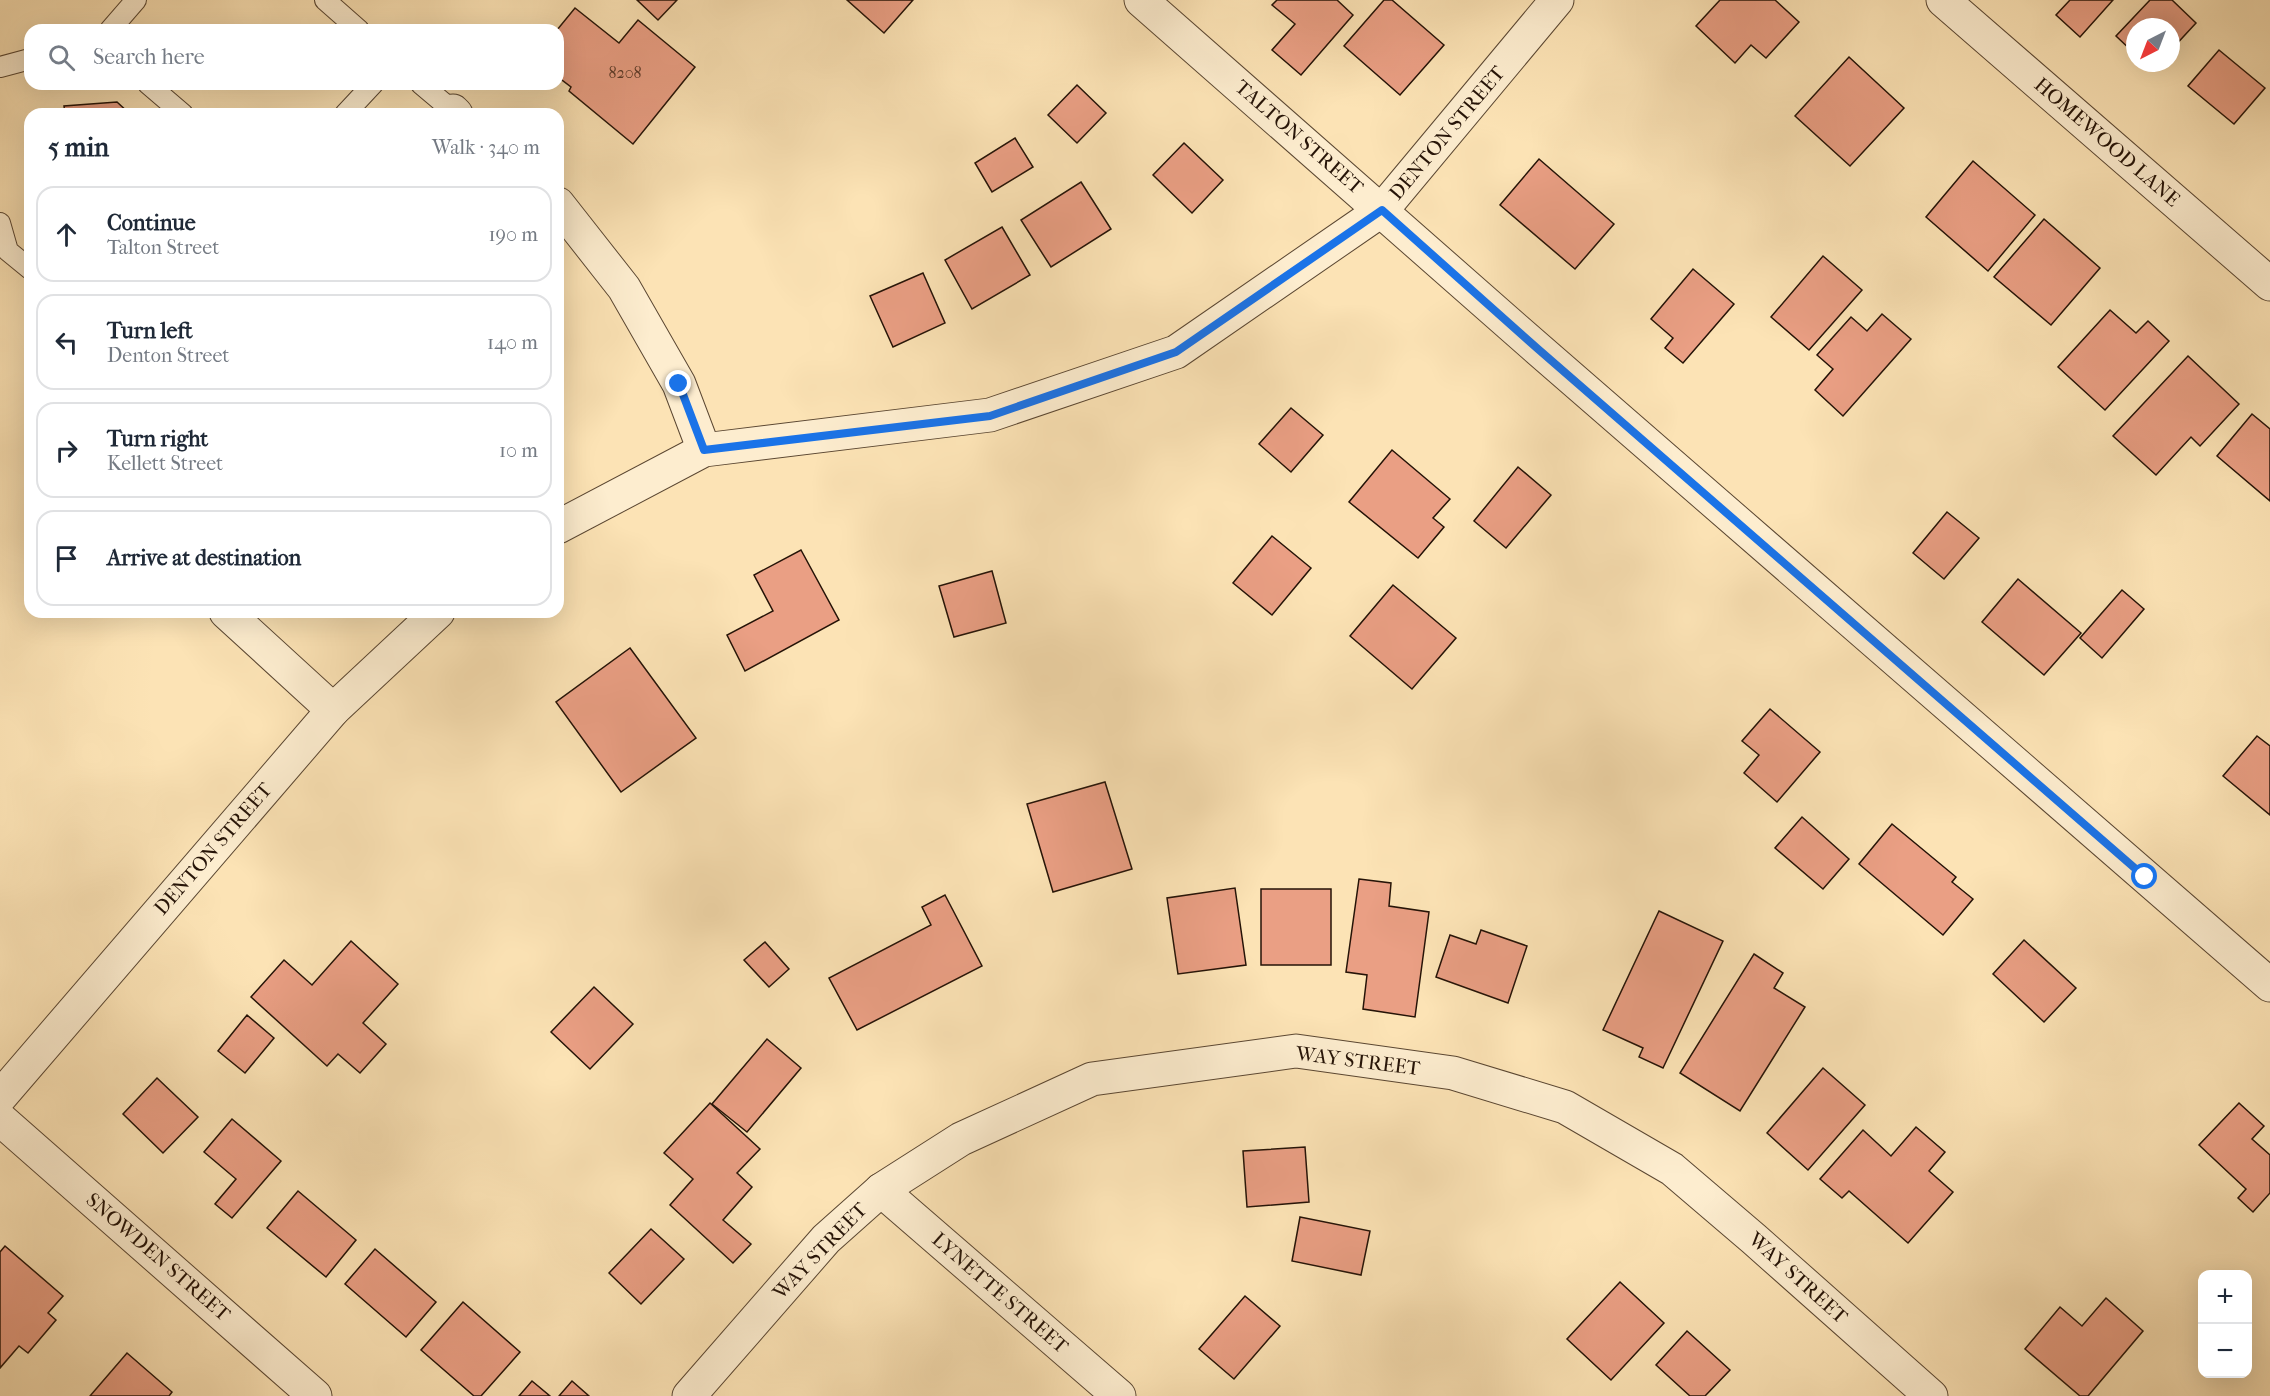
<!DOCTYPE html>
<html lang="en">
<head>
<meta charset="utf-8">
<style>
  :root { --surface:#fff; --page:#f2f2f3; --text:#1f2937; --muted:#747a83; --line:#e0e1e3 }
  body { margin:0; font-family:"IM FELL French Canon",serif; background:var(--page); color:var(--text) }
  .controls { position:absolute; right:18px; bottom:18px; display:grid; overflow:hidden; border-radius:12px; box-shadow:0 6px 24px #0002 }
  .controls button { width:54px; height:54px; display:grid; place-items:center; padding:0; border:0; border-bottom:2px solid var(--line); background:var(--surface); color:var(--text); font:30px sans-serif }
  .compass { position:absolute; left:2126px; top:18px; width:54px; height:54px; border-radius:50%; background:var(--surface); box-shadow:0 6px 24px #0002; rotate:222deg }
  .stop { position:absolute; width:18px; height:18px; margin:-14px; border:4px solid #1a73e8; border-radius:50%; background:#fff }
  .stop.end { background:#1a73e8; border-color:#fff; box-shadow:0 2px 6px #0008 }
  .list { margin:0; padding:0; list-style:none }
  h2 { display:flex; justify-content:space-between; align-items:center; height:78px; margin:0; padding:0 24px; font-size:26px }
  h2 small { font-size:20px; font-weight:400; color:var(--muted) }
  .list li { display:grid; grid-template-columns:39px 1fr auto; gap:18px; align-items:center; box-sizing:border-box; height:96px; margin:0 12px 12px; padding:0 12px; border:2px solid var(--line); border-radius:18px }
  .list b { display:block; font-size:22px; white-space:nowrap }
  .list p { margin:0; font-size:20px; white-space:nowrap; color:var(--muted) }
  .list em { font-size:20px; font-style:normal; color:var(--muted) }
  .icon { flex:none; width:33px; height:33px; fill:none; stroke:currentColor; stroke-width:2; stroke-linecap:round; stroke-linejoin:round }
  .map { position:relative; flex:none; width:2270px; height:1396px; overflow:hidden }
  .search { position:absolute; background:var(--surface); box-shadow:0 6px 24px #0002; left:24px; top:24px; width:540px; height:66px; display:flex; align-items:center; gap:15px; box-sizing:border-box; padding:0 21px; border-radius:18px; color:var(--muted); font-size:22px }
  .panel { position:absolute; background:var(--surface); box-shadow:0 6px 24px #0002; left:24px; top:108px; width:540px; height:510px; border-radius:18px }
  .map>svg:first-child { display:block }
</style>
</head>
<body>
<div class="map">
<svg width="2270" height="1396" viewBox="0 0 2270 1396">
  <rect width="100%" height="100%" fill="#fce3b5"/>
  <filter id="stains"><feTurbulence type="fractalNoise" baseFrequency=".00333" numOctaves="4"/><feColorMatrix values="0 0 0 0 .2 0 0 0 0 .09 0 0 0 0 .02 0 0 0 .5 -.17"/></filter>
  <radialGradient id="worn" r=".72"><stop offset=".6" stop-color="#630" stop-opacity="0"/><stop offset="1" stop-color="#630" stop-opacity=".3"/></radialGradient>
  <g fill="#ea9f84" stroke="#251307" stroke-width="1.5">
    <path d="M637,0H677L658,20Z"/>
    <path d="M847,0H913L884,33Z"/>
    <path d="M1277,0H1337L1353,15L1301,75L1272,50L1295,24L1272,5Z"/>
    <path d="M1384,0H1392L1444,45L1400,95L1344,46Z"/>
    <path d="M1720,0H1775L1799,22L1766,58L1751,45L1735,63L1696,26Z"/>
    <path d="M2070,0H2113L2080,37L2056,15Z"/>
    <path d="M2150,0H2172L2196,23L2171,50V27H2135V54L2116,36Z"/>
    <path d="M575,8L619,43L638,20L695,67L633,144L569,91L571,87L558,77L557,30Z"/>
    <path d="M2219,50L2265,88L2234,124L2188,86Z"/>
    <path d="M1849,57L1904,108L1850,166L1795,116Z"/>
    <path d="M2145,63H2159L2152,70Z"/>
    <path d="M1077,85L1106,113L1077,143L1048,115Z"/>
    <path d="M117,102L130,114H65L64,106Z"/>
    <path d="M1015,138L1033,167L992,192L975,163Z"/>
    <path d="M1184,143L1223,180L1192,213L1153,175Z"/>
    <path d="M1539,159L1614,224L1575,269L1500,205Z"/>
    <path d="M1973,161L2035,215L1988,271L1926,217Z"/>
    <path d="M1081,182L1111,229L1051,267L1021,220Z"/>
    <path d="M2044,219L2100,268L2051,325L1994,277Z"/>
    <path d="M1002,227L1030,275L972,309L945,260Z"/>
    <path d="M1823,256L1862,290L1809,350L1771,317Z"/>
    <path d="M1693,269L1734,304L1683,363L1665,348L1673,338L1651,319Z"/>
    <path d="M923,273L945,323L893,347L870,296Z"/>
    <path d="M2110,310L2136,333L2148,321L2169,341L2105,410L2058,367Z"/>
    <path d="M1882,314L1911,339L1843,416L1815,390L1833,369L1817,355L1851,317L1867,331Z"/>
    <path d="M2188,356L2239,404L2200,446L2191,437L2156,475L2113,436Z"/>
    <path d="M1291,408L1323,435L1291,472L1259,444Z"/>
    <path d="M2252,414L2270,429V501L2217,456Z"/>
    <path d="M1392,450L1450,499L1433,518L1444,527L1418,558L1349,502Z"/>
    <path d="M1518,467L1551,495L1506,548L1474,521Z"/>
    <path d="M1947,512L1979,538L1944,579L1913,553Z"/>
    <path d="M1272,536L1311,568L1272,615L1233,583Z"/>
    <path d="M801,550L839,620L745,671L727,635L773,611L754,575Z"/>
    <path d="M992,571L1006,623L954,637L939,586Z"/>
    <path d="M2018,579L2081,633L2044,675L1982,622Z"/>
    <path d="M1393,585L1456,638L1412,689L1350,636Z"/>
    <path d="M2122,590L2144,609L2102,658L2080,638Z"/>
    <path d="M630,648L696,738L621,792L556,702Z"/>
    <path d="M1770,709L1820,752L1777,802L1744,773L1759,755L1742,741Z"/>
    <path d="M2257,736L2270,746V815L2223,776Z"/>
    <path d="M1105,782L1132,869L1053,892L1027,804Z"/>
    <path d="M1802,817L1849,859L1823,889L1775,848Z"/>
    <path d="M1892,824L1956,877L1952,882L1973,899L1943,935L1859,864Z"/>
    <path d="M1359,879L1391,883L1389,906L1429,912L1415,1017L1363,1009L1367,975L1346,972Z"/>
    <path d="M1235,888L1246,965L1178,974L1167,898Z"/>
    <rect x="1261" y="889" width="70" height="76"/>
    <path d="M945,895L982,966L857,1030L829,978L931,925L922,907Z"/>
    <path d="M1659,911L1723,941L1663,1068L1639,1057L1643,1048L1603,1030Z"/>
    <path d="M1481,930L1527,946L1508,1003L1436,977L1450,935L1476,944Z"/>
    <path d="M2024,940L2076,988L2044,1022L1993,974Z"/>
    <path d="M351,941L398,984L363,1023L386,1044L360,1073L338,1054L327,1066L251,997L284,960L312,985Z"/>
    <path d="M765,942L789,969L769,987L744,960Z"/>
    <path d="M1754,954L1783,973L1774,988L1805,1007L1740,1111L1680,1073Z"/>
    <path d="M594,987L633,1024L590,1069L551,1032Z"/>
    <path d="M247,1015L274,1038L245,1073L218,1051Z"/>
    <path d="M767,1039L801,1068L747,1132L712,1104Z"/>
    <path d="M1823,1068L1865,1105L1808,1170L1767,1133Z"/>
    <path d="M157,1078L198,1117L163,1153L123,1114Z"/>
    <path d="M710,1103L760,1149L737,1173L752,1187L723,1220L751,1244L733,1263L670,1205L693,1179L664,1153Z"/>
    <path d="M2239,1103L2264,1126L2252,1139L2270,1155V1193L2253,1212L2238,1198L2246,1189L2199,1145Z"/>
    <path d="M232,1119L281,1161L232,1218L215,1204L236,1179L204,1152Z"/>
    <path d="M1916,1127L1945,1152L1929,1171L1953,1192L1908,1243L1849,1191L1842,1198L1820,1179L1863,1130L1891,1156Z"/>
    <path d="M1305,1147L1309,1202L1247,1207L1243,1151Z"/>
    <path d="M298,1191L356,1240L326,1277L267,1228Z"/>
    <path d="M1300,1217L1370,1231L1361,1275L1292,1261Z"/>
    <path d="M651,1229L684,1259L641,1304L609,1273Z"/>
    <path d="M5,1246L63,1296L48,1313L56,1320L28,1353L19,1346L0,1368V1252Z"/>
    <path d="M375,1249L436,1302L406,1337L345,1284Z"/>
    <path d="M1620,1282L1664,1323L1611,1380L1567,1339Z"/>
    <path d="M1245,1296L1280,1326L1234,1379L1199,1349Z"/>
    <path d="M2106,1298L2143,1331L2088,1396H2080L2025,1349L2060,1307L2082,1326Z"/>
    <path d="M463,1302L520,1352L481,1396H474L421,1350Z"/>
    <path d="M1687,1331L1730,1370L1705,1396H1690L1656,1365Z"/>
    <path d="M127,1353L172,1392L169,1396H90Z"/>
    <path d="M532,1381L550,1396H519Z"/>
    <path d="M572,1381L589,1396H559Z"/>
  </g>
  <g fill="none" stroke-linecap="round" stroke-linejoin="round">
    <defs>
      <g id="lane">
        <path d="M325,0L359,30"/>
        <path d="M110,30L136,0"/>
        <path d="M0,67L30,59"/>
        <path d="M148,84L183,114"/>
        <path d="M421,84L453,111"/>
        <path d="M345,114L373,84"/>
        <path d="M0,223L8,251L30,269"/>
      </g>
      <g id="street">
        <path d="M1141,0L1538,349L2270,985"/>
        <path d="M1943,0L2270,284"/>
        <path d="M453,111L456,114"/>
        <path d="M558,204L624,288L679,384L704,450"/>
        <path d="M558,527L704,450L990,415L1176,352L1382,210L1557,0"/>
        <path d="M226,612L333,710"/>
        <path d="M0,1097L333,710L438,612"/>
        <path d="M0,1119L315,1396"/>
        <path d="M881,1190L1119,1396"/>
        <path d="M689,1396L826,1239L881,1190L961,1139L1092,1079L1296,1051L1453,1073L1565,1107L1672,1169L1754,1239L1931,1396"/>
      </g>
    </defs>
    <use href="#lane" stroke="#5b4732" stroke-width="22"/>
    <use href="#street" stroke="#5b4732" stroke-width="35"/>
    <use href="#lane" stroke="#fdedcf" stroke-width="20"/>
    <use href="#street" stroke="#fdedcf" stroke-width="33"/>
  </g>
  <g fill="none" stroke-linecap="round" stroke-linejoin="round">
    <path stroke="#1a73e8" stroke-width="8" d="M679,384L704,450L990,416L1176,352L1382,210L1538,349L2145,877"/>
  </g>
  <g text-anchor="middle" dominant-baseline="central" stroke-width="4.5" stroke-linejoin="round" paint-order="stroke">
    <g font-size="16" fill="#563626">
      <text x="625" y="72">8208</text>
    </g>
    <g font-size="20" fill="#251307" stroke="#fdedcf">
      <text transform="translate(1447 133) rotate(-50)">DENTON STREET</text>
      <text transform="translate(1299 137) rotate(41)">TALTON STREET</text>
      <text transform="translate(2107 142) rotate(41)">HOMEWOOD LANE</text>
      <text transform="translate(213 849) rotate(-49)">DENTON STREET</text>
      <text transform="translate(1358 1061) rotate(7)">WAY STREET</text>
      <text transform="translate(820 1251) rotate(-46)">WAY STREET</text>
      <text transform="translate(158 1257) rotate(41)">SNOWDEN STREET</text>
      <text transform="translate(1798 1278) rotate(42)">WAY STREET</text>
      <text transform="translate(1000 1293) rotate(41)">LYNETTE STREET</text>
    </g>
  </g>
  <rect width="100%" height="100%" filter="url(#stains)"/>
  <rect width="100%" height="100%" fill="url(#worn)"/>
</svg>
<div class="controls">
<button>+</button>
<button>−</button>
</div>
<svg class="compass" viewBox="-18 -18 36 36"><path d="M0-13l5 13h-10z" fill="#e53935"/><path d="M0 13l5-13h-10z" fill="#747a83"/></svg>
<div class="stop" style="left:2145px;top:877px"></div>
<div class="stop end" style="left:679px;top:384px"></div>
<div class="search"><svg class="icon" aria-label="search" viewBox="0 0 24 24"><circle cx="10" cy="10" r="6"/><path d="M15 15l6 6"/></svg>Search here</div>
<section class="panel">
<h2>5 min<small>Walk · 340 m</small></h2>
<ul class="list">
<li><svg class="icon" aria-label="ahead" viewBox="0 0 24 24"><path d="M12 20V5M6 11l6-6 6 6"/></svg><div><b>Continue</b><p>Talton Street</p></div><em>190 m</em></li>
<li><svg class="icon" aria-label="left" viewBox="0 0 24 24"><path d="M17 20v-9H6M10 6l-5 5 5 5"/></svg><div><b>Turn left</b><p>Denton Street</p></div><em>140 m</em></li>
<li><svg class="icon" aria-label="right" viewBox="0 0 24 24"><path d="M7 20v-9h11M14 6l5 5-5 5"/></svg><div><b>Turn right</b><p>Kellett Street</p></div><em>10 m</em></li>
<li><svg class="icon" aria-label="arrive" viewBox="0 0 24 24"><path d="M6 21V4h12l-3 4 3 4H6"/></svg><div><b>Arrive at destination</b></div></li>
</ul>
</section>
</div>
</body>
</html>
